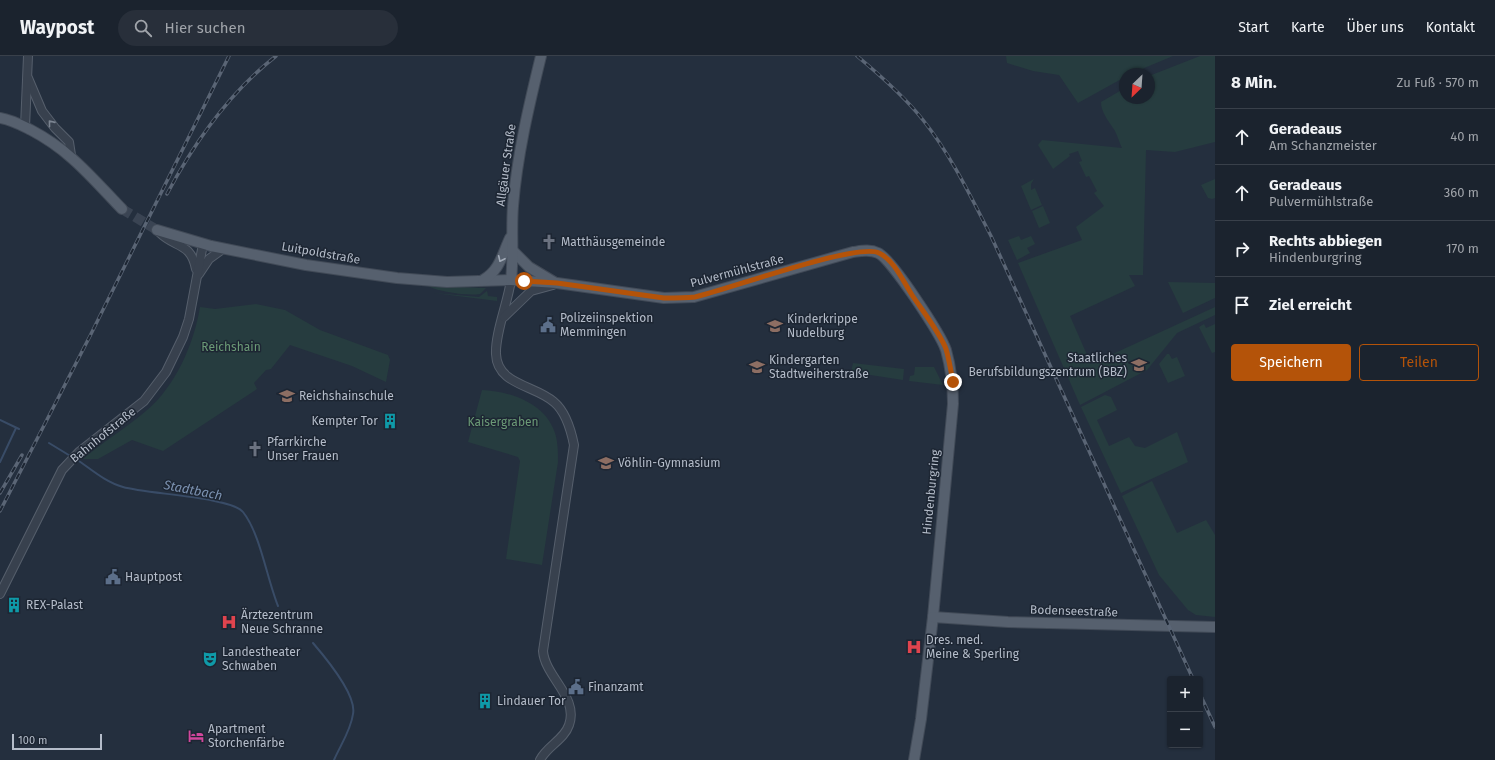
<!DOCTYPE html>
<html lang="de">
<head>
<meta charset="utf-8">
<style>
  :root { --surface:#1b232e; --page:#282f3a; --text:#f1f3f6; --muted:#a0a4aa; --line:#39404a; --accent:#b45309 }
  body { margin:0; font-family:"Fira Sans",sans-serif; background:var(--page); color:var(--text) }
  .controls { position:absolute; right:12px; bottom:12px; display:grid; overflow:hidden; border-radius:4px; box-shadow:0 1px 3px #0004 }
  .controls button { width:36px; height:36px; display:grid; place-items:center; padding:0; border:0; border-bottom:1px solid var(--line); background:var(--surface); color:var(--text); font:20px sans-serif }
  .compass { position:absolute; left:1119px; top:12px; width:36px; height:36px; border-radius:50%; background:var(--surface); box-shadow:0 1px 3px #0004; rotate:205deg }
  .scale { position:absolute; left:12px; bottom:10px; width:90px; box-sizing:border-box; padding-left:4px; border:2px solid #b4bcc9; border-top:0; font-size:11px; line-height:14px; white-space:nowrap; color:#b4bcc9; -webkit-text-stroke:3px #1d2633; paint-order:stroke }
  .stop { position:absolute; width:12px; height:12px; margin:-9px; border:3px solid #b45309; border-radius:50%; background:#fff }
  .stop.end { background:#b45309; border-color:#fff; box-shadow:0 1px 4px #0008 }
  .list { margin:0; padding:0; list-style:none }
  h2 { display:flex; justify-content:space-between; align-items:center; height:52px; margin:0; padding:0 16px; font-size:17px }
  h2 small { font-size:13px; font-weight:400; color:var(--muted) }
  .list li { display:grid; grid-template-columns:26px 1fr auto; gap:12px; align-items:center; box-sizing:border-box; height:56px; padding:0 16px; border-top:1px solid var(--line) }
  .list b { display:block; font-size:15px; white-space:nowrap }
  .list p { margin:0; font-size:13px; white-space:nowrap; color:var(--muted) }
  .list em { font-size:13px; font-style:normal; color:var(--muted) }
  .actions { display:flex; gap:8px; padding:12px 16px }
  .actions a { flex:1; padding:9px 0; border:1px solid var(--accent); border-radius:4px; text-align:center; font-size:14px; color:var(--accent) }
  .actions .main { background:var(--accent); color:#fff }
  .icon { flex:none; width:22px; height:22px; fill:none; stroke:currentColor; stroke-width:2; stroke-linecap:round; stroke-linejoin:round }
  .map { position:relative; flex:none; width:1215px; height:704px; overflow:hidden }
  header { display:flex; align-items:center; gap:24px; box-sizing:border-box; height:56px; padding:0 20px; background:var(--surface); border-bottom:1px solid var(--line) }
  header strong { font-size:19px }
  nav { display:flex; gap:22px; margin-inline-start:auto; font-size:14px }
  .search { width:280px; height:36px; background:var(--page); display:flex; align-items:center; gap:10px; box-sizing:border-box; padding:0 14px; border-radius:22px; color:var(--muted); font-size:15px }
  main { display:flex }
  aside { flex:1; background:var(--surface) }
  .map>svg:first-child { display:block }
</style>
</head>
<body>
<header>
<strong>Waypost</strong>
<div class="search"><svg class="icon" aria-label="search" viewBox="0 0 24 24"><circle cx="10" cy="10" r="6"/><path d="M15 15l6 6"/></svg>Hier suchen</div>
<nav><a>Start</a><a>Karte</a><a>Über uns</a><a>Kontakt</a></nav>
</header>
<main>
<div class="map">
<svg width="1215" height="704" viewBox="0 0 1215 704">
  <rect width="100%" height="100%" fill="#242f3e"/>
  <g fill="#263c3f">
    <path d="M1006,0H1173L1130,18H1125V21L1078,47L1059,19L1033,15L1007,7Z"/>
    <path d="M1200,0H1215V86L1175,96L1146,94L1143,219H1129L1135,230L1070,260L1091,308L1215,251V259L1177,277L1147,314L1080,349L1018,207L1082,184L1076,171L1104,150L1094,137L1097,135L1089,120L1086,121L1079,106L1082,105L1078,95L1069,98L1070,100L1053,113L1038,89L1042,84L1122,92C1119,86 1117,77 1113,72C1108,64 1101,56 1101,46L1125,32V42H1149V20Z"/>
    <path d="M1034,123L1031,128V134L1035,132L1042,149L1031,154L1021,130Z"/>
    <path d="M1215,123V142L1212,143L1208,142L1201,129Z"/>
    <path d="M1043,150L1050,167L1039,172L1032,155Z"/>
    <path d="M1019,180L1021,184L1031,180L1035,188L1027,192L1030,197L1017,204L1008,184Z"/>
    <path d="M1168,226L1215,227V242L1183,257Z"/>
    <path d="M428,230L486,232L480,238C467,240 439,236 428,230Z"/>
    <path d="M487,235L488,240L497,241V245L434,237L479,241Z"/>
    <path d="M256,248L285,254L320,274L388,299L390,304L386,326L352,310L290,289L271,313L266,314L254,327L257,333L163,395L132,384L98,403H83C103,386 126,372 146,355C175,331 194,288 200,251L215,253Z"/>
    <path d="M1204,268L1206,272L1215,268V296L1212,297L1199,271Z"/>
    <path d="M1167,298H1169L1172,303L1177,301L1185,320L1168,327L1159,308Z"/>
    <path d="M853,307L904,313L903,324L851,316Z"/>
    <path d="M915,311H934L943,329L909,325L910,320L914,319Z"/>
    <path d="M482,334C508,335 542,346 553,372C558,382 558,395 558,406L542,509L506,503L520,405L518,401L468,386Z"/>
    <path d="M1105,339L1111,341L1117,354L1097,364L1109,390L1129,381L1135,390L1145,392L1177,376L1188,406L1121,437L1081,351Z"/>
    <path d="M1152,425L1177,477L1206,464L1215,479V561L1196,559L1188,554L1159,519L1122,440Z"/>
  </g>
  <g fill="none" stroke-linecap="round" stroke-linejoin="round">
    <g stroke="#394c67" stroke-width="2">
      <path d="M0,364L19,373"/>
      <path d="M49,387L72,401"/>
      <path d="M76,403C91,413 105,426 123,431C147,438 231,441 243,456C260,477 267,523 278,550"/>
      <path d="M0,406L16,372"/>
      <path d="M313,587C325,601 357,639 353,658C351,674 340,690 334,704"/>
    </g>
    <path stroke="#3a4453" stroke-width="10" stroke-dasharray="10 5" stroke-linecap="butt" d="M122,153L157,174"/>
    <defs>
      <g id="minor">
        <path d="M28,22L42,55L55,72L69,86L71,99"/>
        <path d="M25,71L28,0"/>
        <path d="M160,177C175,192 191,186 196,213"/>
        <path d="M199,218L209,203L220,195"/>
        <path d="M511,224C508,246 495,277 496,298C497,329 535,329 554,346C566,356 571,374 574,389L543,595C545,621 579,641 569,669C564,684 547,690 540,704"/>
        <path d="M504,261L531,235L553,229"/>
        <path d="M0,538L62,414L79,396L144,345L166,316L183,281L189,263L203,188"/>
      </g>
      <g id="major">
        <path d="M0,62C12,64 21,69 31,74C71,95 92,122 122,153"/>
        <path d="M157,174L211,190L306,209L397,222L447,226L511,224L557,227L664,242L694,241L853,196C861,195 870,193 878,197C891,202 941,279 946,294C951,312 953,330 953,348L933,561L921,663L914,704"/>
        <path d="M513,195L529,211L554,226"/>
        <path d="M483,224C500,214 502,199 510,182"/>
        <path d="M511,224C514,199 511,175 513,150C517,100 529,49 541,0"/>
        <path d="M933,561L1008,566L1215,571"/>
      </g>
    </defs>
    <use href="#minor" stroke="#565f6c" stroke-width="10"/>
    <use href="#major" stroke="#414a57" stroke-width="12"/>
    <use href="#minor" stroke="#38414e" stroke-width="8"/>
    <use href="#major" stroke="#56606e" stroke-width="10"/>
    <defs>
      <g id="rail">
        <path d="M857,0C881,20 904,40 923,64C951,99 971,141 991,180L1193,623"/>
        <path d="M167,138C194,87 230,36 276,0"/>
        <path d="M0,437L22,399"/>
        <path d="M0,455L90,280L229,0"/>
        <path d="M1200,638L1215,671"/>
      </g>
    </defs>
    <use href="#rail" stroke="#5a6575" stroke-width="3.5"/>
    <use href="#rail" stroke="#1d2633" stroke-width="2" stroke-dasharray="6" stroke-linecap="butt"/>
  </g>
  <defs><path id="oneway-chevron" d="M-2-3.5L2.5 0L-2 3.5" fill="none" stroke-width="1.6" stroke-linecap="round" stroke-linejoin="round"/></defs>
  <use stroke="#7c8592" href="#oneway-chevron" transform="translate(51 67) rotate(-129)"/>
  <use stroke="#a1aab7" href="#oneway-chevron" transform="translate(501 203) rotate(115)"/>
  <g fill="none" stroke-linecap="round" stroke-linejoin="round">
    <path stroke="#b45309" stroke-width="5" d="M524,225L557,227L664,242C674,242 685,242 695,241C727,234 857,186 879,197C894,204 903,225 912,239C922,254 940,277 946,293C949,303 951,315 953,326"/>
  </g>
  <defs>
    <symbol id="church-bare" viewBox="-9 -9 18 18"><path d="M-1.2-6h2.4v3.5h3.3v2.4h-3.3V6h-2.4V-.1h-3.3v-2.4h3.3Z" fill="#6b7280" stroke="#1d2633" stroke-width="2.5" paint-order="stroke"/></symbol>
    <symbol id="civic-bare" viewBox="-9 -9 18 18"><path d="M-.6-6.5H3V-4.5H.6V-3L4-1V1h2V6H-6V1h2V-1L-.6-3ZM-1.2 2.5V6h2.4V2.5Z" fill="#5c6f8a" stroke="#1d2633" stroke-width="2.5" paint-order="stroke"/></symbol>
    <symbol id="school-bare" viewBox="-9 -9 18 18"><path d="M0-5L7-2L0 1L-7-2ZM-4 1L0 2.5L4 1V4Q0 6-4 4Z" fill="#8d6e63" stroke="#1d2633" stroke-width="2.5" paint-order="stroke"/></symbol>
    <symbol id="building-bare" viewBox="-9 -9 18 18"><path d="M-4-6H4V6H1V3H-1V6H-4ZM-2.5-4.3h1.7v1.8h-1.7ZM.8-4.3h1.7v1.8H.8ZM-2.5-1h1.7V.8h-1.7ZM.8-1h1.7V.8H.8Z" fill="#0f9aa8" stroke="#1d2633" stroke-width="2.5" paint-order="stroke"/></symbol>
    <symbol id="hospital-bare" viewBox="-9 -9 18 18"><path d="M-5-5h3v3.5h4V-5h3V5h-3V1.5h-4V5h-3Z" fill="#e0444e" stroke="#1d2633" stroke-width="2.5" paint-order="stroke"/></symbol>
    <symbol id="theatre-bare" viewBox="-9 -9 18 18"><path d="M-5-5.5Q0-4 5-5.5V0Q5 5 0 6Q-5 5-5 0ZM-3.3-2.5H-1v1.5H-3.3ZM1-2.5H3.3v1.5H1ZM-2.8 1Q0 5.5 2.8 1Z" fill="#0f9aa8" stroke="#1d2633" stroke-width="2.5" paint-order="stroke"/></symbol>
    <symbol id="hotel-bare" viewBox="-9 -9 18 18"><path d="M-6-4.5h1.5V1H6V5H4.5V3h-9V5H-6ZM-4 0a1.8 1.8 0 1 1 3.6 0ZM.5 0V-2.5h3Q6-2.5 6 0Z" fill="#d1479c" stroke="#1d2633" stroke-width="2.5" paint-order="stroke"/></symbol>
  </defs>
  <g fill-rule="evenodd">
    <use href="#church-bare" x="538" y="175" width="22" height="22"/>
    <use href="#civic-bare" x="537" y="258" width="22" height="22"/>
    <use href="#school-bare" x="764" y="259" width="22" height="22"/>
    <use href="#school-bare" x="1128" y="298" width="22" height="22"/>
    <use href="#school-bare" x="746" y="300" width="22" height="22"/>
    <use href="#school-bare" x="276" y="329" width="22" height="22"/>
    <use href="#building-bare" x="379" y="354" width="22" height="22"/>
    <use href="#church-bare" x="244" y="382" width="22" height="22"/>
    <use href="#school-bare" x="595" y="396" width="22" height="22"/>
    <use href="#civic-bare" x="102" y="510" width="22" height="22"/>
    <use href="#building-bare" x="3" y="538" width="22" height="22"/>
    <use href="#hospital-bare" x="218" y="555" width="22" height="22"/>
    <use href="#hospital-bare" x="903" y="580" width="22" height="22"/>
    <use href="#theatre-bare" x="199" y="592" width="22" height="22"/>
    <use href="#civic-bare" x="565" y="620" width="22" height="22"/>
    <use href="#building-bare" x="474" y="634" width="22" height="22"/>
    <use href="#hotel-bare" x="185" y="669" width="22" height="22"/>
  </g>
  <g text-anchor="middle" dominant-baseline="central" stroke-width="3" stroke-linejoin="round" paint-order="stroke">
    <g font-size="12" fill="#b4bcc9" stroke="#1d2633">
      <text transform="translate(506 109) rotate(-82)">Allgäuer Straße</text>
      <text transform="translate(321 197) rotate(10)">Luitpoldstraße</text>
      <text transform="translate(737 215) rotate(-15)">Pulvermühlstraße</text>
      <text transform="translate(103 379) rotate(-39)">Bahnhofstraße</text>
      <text transform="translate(931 436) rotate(-84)">Hindenburgring</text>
      <text transform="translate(1074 555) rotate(2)">Bodenseestraße</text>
    </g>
    <g font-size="12" fill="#b4bcc9" stroke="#1d2633" text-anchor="start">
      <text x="561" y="186">Matthäusgemeinde</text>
      <text x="560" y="262">Polizeiinspektion<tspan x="560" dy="14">Memmingen</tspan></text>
      <text x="787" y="263">Kinderkrippe<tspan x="787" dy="14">Nudelburg</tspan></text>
      <text x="1127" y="302" text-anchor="end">Staatliches<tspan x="1127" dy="14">Berufsbildungszentrum (BBZ)</tspan></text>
      <text x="769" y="304">Kindergarten<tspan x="769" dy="14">Stadtweiherstraße</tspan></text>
      <text x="299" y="340">Reichshainschule</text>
      <text x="378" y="365" text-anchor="end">Kempter Tor</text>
      <text x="267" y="386">Pfarrkirche<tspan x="267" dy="14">Unser Frauen</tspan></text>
      <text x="618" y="407">Vöhlin-Gymnasium</text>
      <text x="125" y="521">Hauptpost</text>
      <text x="26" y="549">REX-Palast</text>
      <text x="241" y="559">Ärztezentrum<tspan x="241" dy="14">Neue Schranne</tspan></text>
      <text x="926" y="584">Dres. med.<tspan x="926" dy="14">Meine &amp; Sperling</tspan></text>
      <text x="222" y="596">Landestheater<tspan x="222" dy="14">Schwaben</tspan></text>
      <text x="588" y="631">Finanzamt</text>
      <text x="497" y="645">Lindauer Tor</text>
      <text x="208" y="673">Apartment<tspan x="208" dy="14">Storchenfärbe</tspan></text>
    </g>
    <g font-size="12" fill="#6b9a76" stroke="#1d2633">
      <text x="231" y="291">Reichshain</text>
      <text x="503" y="366">Kaisergraben</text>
    </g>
    <g font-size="13" font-style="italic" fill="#7c92b1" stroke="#1d2633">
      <text transform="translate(193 434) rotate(11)">Stadtbach</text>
    </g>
  </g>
</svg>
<div class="controls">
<button>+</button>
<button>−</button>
</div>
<svg class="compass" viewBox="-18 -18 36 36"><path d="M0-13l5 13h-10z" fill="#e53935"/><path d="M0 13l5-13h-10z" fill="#a0a4aa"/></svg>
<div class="scale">100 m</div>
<div class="stop" style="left:524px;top:225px"></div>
<div class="stop end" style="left:953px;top:326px"></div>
</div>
<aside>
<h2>8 Min.<small>Zu Fuß · 570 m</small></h2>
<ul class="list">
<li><svg class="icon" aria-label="ahead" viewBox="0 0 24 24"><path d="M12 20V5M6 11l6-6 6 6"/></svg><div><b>Geradeaus</b><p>Am Schanzmeister</p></div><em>40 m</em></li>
<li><svg class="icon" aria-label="ahead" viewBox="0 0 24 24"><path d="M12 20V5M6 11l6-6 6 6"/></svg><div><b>Geradeaus</b><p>Pulvermühlstraße</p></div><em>360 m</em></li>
<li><svg class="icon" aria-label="right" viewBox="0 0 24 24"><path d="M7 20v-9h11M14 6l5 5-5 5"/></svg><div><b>Rechts abbiegen</b><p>Hindenburgring</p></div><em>170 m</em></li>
<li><svg class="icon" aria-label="arrive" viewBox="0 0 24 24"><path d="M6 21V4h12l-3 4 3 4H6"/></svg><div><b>Ziel erreicht</b></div></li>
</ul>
<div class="actions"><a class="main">Speichern</a><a>Teilen</a></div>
</aside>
</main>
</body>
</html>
